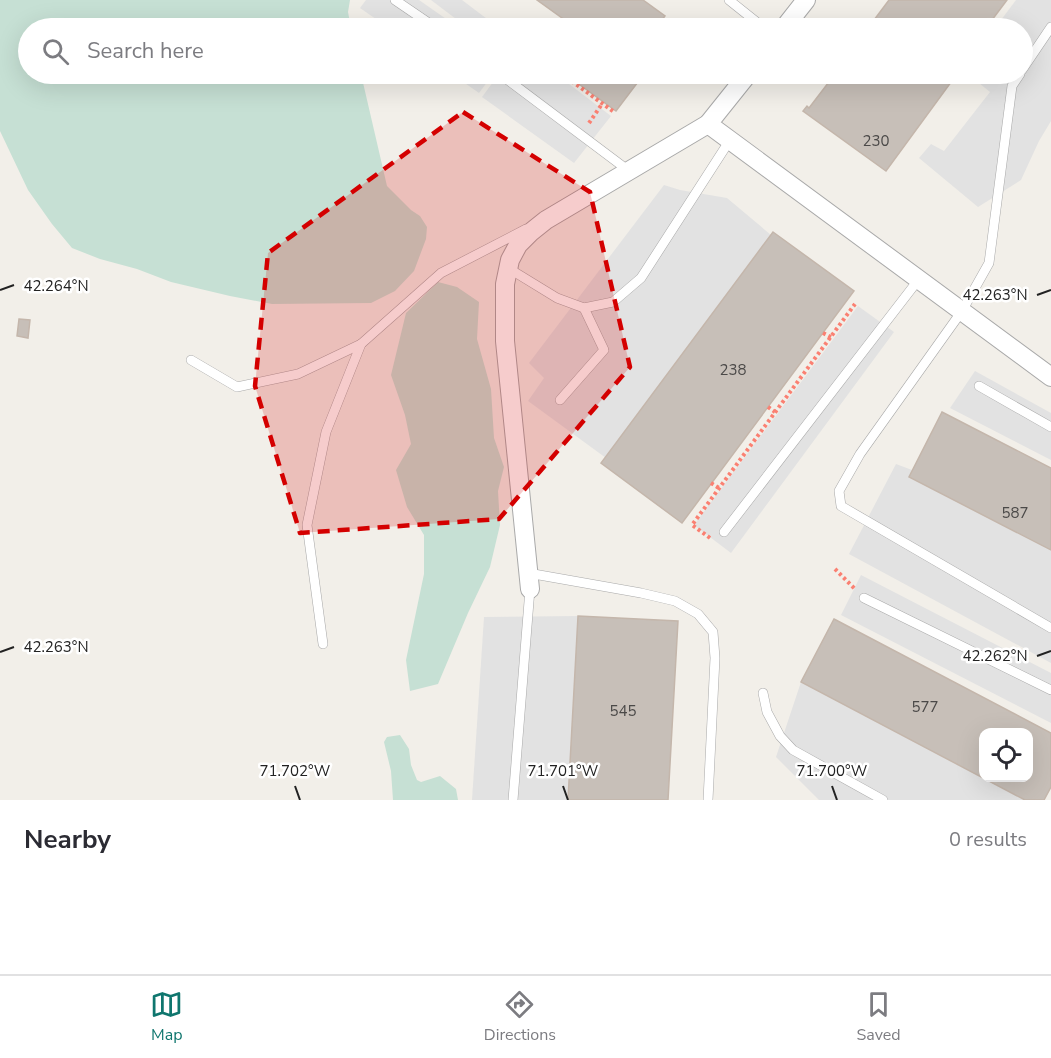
<!DOCTYPE html>
<html lang="en">
<head>
<meta charset="utf-8">
<style>
  :root { --surface:#fff; --page:#f7f7f7; --text:#2b2b33; --muted:#7c7c81; --line:#e1e1e2; --accent:#0f766e }
  body { margin:0; font-family:"Nunito Sans",sans-serif; background:var(--page); color:var(--text) }
  .controls { position:absolute; right:18px; bottom:18px; display:grid; overflow:hidden; border-radius:12px; box-shadow:0 6px 24px #0002 }
  .controls button { width:54px; height:54px; display:grid; place-items:center; padding:0; border:0; border-bottom:2px solid var(--line); background:var(--surface); color:var(--text); font:30px sans-serif }
  .list { margin:0; padding:0; list-style:none }
  h2 { display:flex; justify-content:space-between; align-items:center; height:78px; margin:0; padding:0 24px; font-size:26px }
  h2 small { font-size:20px; font-weight:400; color:var(--muted) }
  .icon { flex:none; width:33px; height:33px; fill:none; stroke:currentColor; stroke-width:2; stroke-linecap:round; stroke-linejoin:round }
  .map { position:relative; flex:none; width:1051px; height:800px; overflow:hidden }
  .search { position:absolute; background:var(--surface); box-shadow:0 6px 24px #0002; left:18px; right:18px; top:18px; height:66px; display:flex; align-items:center; gap:15px; box-sizing:border-box; padding:0 21px; border-radius:33px; color:var(--muted); font-size:22px }
  .sheet { height:174px; background:var(--surface) }
  nav { display:flex; justify-content:space-around; align-items:center; box-sizing:border-box; height:84px; border-top:2px solid var(--line); background:var(--surface); font-size:16px; color:var(--muted) }
  nav a { display:grid; justify-items:center; gap:3px }
  nav .on { color:var(--accent) }
  .map>svg:first-child { display:block }
</style>
</head>
<body>
<div class="map">
<svg width="1051" height="800" viewBox="0 0 1051 800">
  <rect width="100%" height="100%" fill="#f2efe9"/>
  <g fill="#c6e0d4">
    <path d="M0,0H350L348,12L351,28H28V74H361L387,186L411,210L420,216L427,227L426,239L414,271L395,291L371,303L272,304L230,296L171,282L137,269L100,259L72,248L52,224L28,190L0,131Z"/>
    <path d="M438,282L457,287L479,302L477,339L491,389L494,438L504,467L498,491L500,525L490,567L468,613L438,684L410,691L406,660L424,574V535L407,507L396,470L411,444L405,415L391,375L406,313Z"/>
    <path d="M400,735L409,749L411,765L417,780L421,782L440,776L456,789L458,800H393L391,771L384,742L387,737Z"/>
  </g>
  <g fill="#e2e2e2">
    <path d="M366,0H419L459,28H389L360,8Z"/>
    <path d="M431,0H462L499,28H468Z"/>
    <path d="M1016,0H1051V121L1039,141L1021,180L978,207L919,158L931,144L944,151L990,92L968,74H1022V28H995Z"/>
    <path d="M452,74H493L479,93Z"/>
    <path d="M499,74H556L611,116L574,163L482,97Z"/>
    <path d="M664,185L680,190L727,198L771,235L606,458L528,401L544,378L529,363Z"/>
    <path d="M858,306L894,332L731,553L694,525Z"/>
    <path d="M975,371L1051,413V460L950,408Z"/>
    <path d="M896,464L912,470L909,477L1051,550V663L849,554Z"/>
    <path d="M861,575L1051,673V723L841,615Z"/>
    <path d="M578,616L568,800H472L484,617Z"/>
    <path d="M801,682L1025,800H819L776,757Z"/>
  </g>
  <g fill="#c7bfb8" stroke="#c4b6ab" stroke-width="1.5" fill-rule="evenodd">
    <path d="M537,0H643L665,16L656,28H576Z"/>
    <path d="M889,0H1007L986,28H868Z"/>
    <path d="M565,74H644L616,111Z"/>
    <path d="M835,74H957L886,171L803,111L807,106L809,108Z"/>
    <path d="M773,232L854,291L682,523L601,463Z"/>
    <path d="M19,319L30,320L28,338L17,336Z"/>
    <path d="M942,412L1051,468V550L909,477Z"/>
    <path d="M578,616L678,621L668,800H568Z"/>
    <path d="M834,619L1051,733V787L1044,800H1025L801,682ZM984,732H1028V778H984Z"/>
  </g>
  <g fill="none" stroke-linecap="round" stroke-linejoin="round">
    <defs>
      <g id="service">
        <path d="M395,0L436,28"/>
        <path d="M729,0L764,28"/>
        <path d="M1022,70L1051,27"/>
        <path d="M500,74L629,171"/>
        <path d="M1020,74L1012,86L989,263L962,311L860,454L839,491L841,506L1051,628"/>
        <path d="M508,268L557,298L584,308L613,302L641,278L730,140"/>
        <path d="M191,360L237,387L298,374L361,344"/>
        <path d="M979,386L1051,427"/>
        <path d="M560,400L604,350L584,308"/>
        <path d="M724,532L919,279"/>
        <path d="M528,573L641,593L675,601L698,614L713,632L715,658L708,800"/>
        <path d="M864,598L1051,690"/>
        <path d="M323,644L307,525L326,432L361,344L441,273L526,229"/>
        <path d="M763,693L767,712L780,736L793,750L883,800"/>
        <path d="M513,800L530,589"/>
      </g>
      <g id="minor">
        <path d="M784,28L806,0"/>
        <path d="M748,74L708,124L1051,377"/>
        <path d="M530,589L505,341V284L510,260L518,245L531,232L546,220L708,124"/>
      </g>
    </defs>
    <use href="#service" stroke="#a9a9a9" stroke-width="10"/>
    <use href="#minor" stroke="#a9a9a9" stroke-width="20"/>
    <g stroke="#fa8072" stroke-width="4" stroke-dasharray="3 3" stroke-linecap="butt">
      <path d="M562,74L614,112"/>
      <path d="M589,123L602,104"/>
      <path d="M823,333L831,337"/>
      <path d="M768,407L775,412"/>
      <path d="M711,483L719,488"/>
      <path d="M710,538L692,525L855,304"/>
      <path d="M835,569L855,589"/>
    </g>
    <use href="#service" stroke="#fff" stroke-width="9"/>
    <use href="#minor" stroke="#fff" stroke-width="18"/>
  </g>
  <path fill="#d40000" fill-opacity="0.2" stroke="#d40000" stroke-width="4.5" stroke-dasharray="12 8" stroke-linejoin="round" d="M463,112L590,192L630,367L499,519L300,533L255,386L268,253Z"/>
  <path fill="none" stroke="#222" stroke-width="2" d="M0,290L14,285M1037,295L1051,290M0,652L14,647M1037,656L1051,651M295,786L300,800M563,786L568,800M832,786L837,800"/>
  <g text-anchor="middle" dominant-baseline="central" stroke-width="5" stroke-linejoin="round" paint-order="stroke">
    <g font-size="15" fill="#4b4948">
      <text x="876" y="141">230</text>
      <text x="733" y="370">238</text>
      <text x="1015" y="513">587</text>
      <text x="925" y="707">577</text>
      <text x="623" y="711">545</text>
    </g>
  </g>
  <g font-size="15" text-anchor="middle" fill="#222" stroke="#fff" stroke-width="5" stroke-linejoin="round" paint-order="stroke">
    <text x="56" y="291">42.264°N</text>
    <text x="995" y="300">42.263°N</text>
    <text x="56" y="652">42.263°N</text>
    <text x="995" y="661">42.262°N</text>
    <text x="295" y="776">71.702°W</text>
    <text x="563" y="776">71.701°W</text>
    <text x="832" y="776">71.700°W</text>
  </g>
</svg>
<div class="controls">
<button><svg class="icon" aria-label="locate" viewBox="0 0 24 24"><circle cx="12" cy="12" r="6"/><path d="M12 2v4M12 18v4M2 12h4M18 12h4"/></svg></button>
</div>
<div class="search"><svg class="icon" aria-label="search" viewBox="0 0 24 24"><circle cx="10" cy="10" r="6"/><path d="M15 15l6 6"/></svg>Search here</div>
</div>
<section class="sheet">
<h2>Nearby<small>0 results</small></h2>
<ul class="list">
</ul>
</section>
<nav>
<a class="on"><svg class="icon" aria-label="map" viewBox="0 0 24 24"><path d="M3 6l6-2 6 2 6-2v14l-6 2-6-2-6 2zM9 4v14M15 6v14"/></svg>Map</a>
<a><svg class="icon" aria-label="directions" viewBox="0 0 24 24"><path d="M12 3l9 9-9 9-9-9zM9 14v-3h6M13 9l2 2-2 2"/></svg>Directions</a>
<a><svg class="icon" aria-label="saved" viewBox="0 0 24 24"><path d="M7 4h10v16l-5-4-5 4z"/></svg>Saved</a>
</nav>
</body>
</html>
